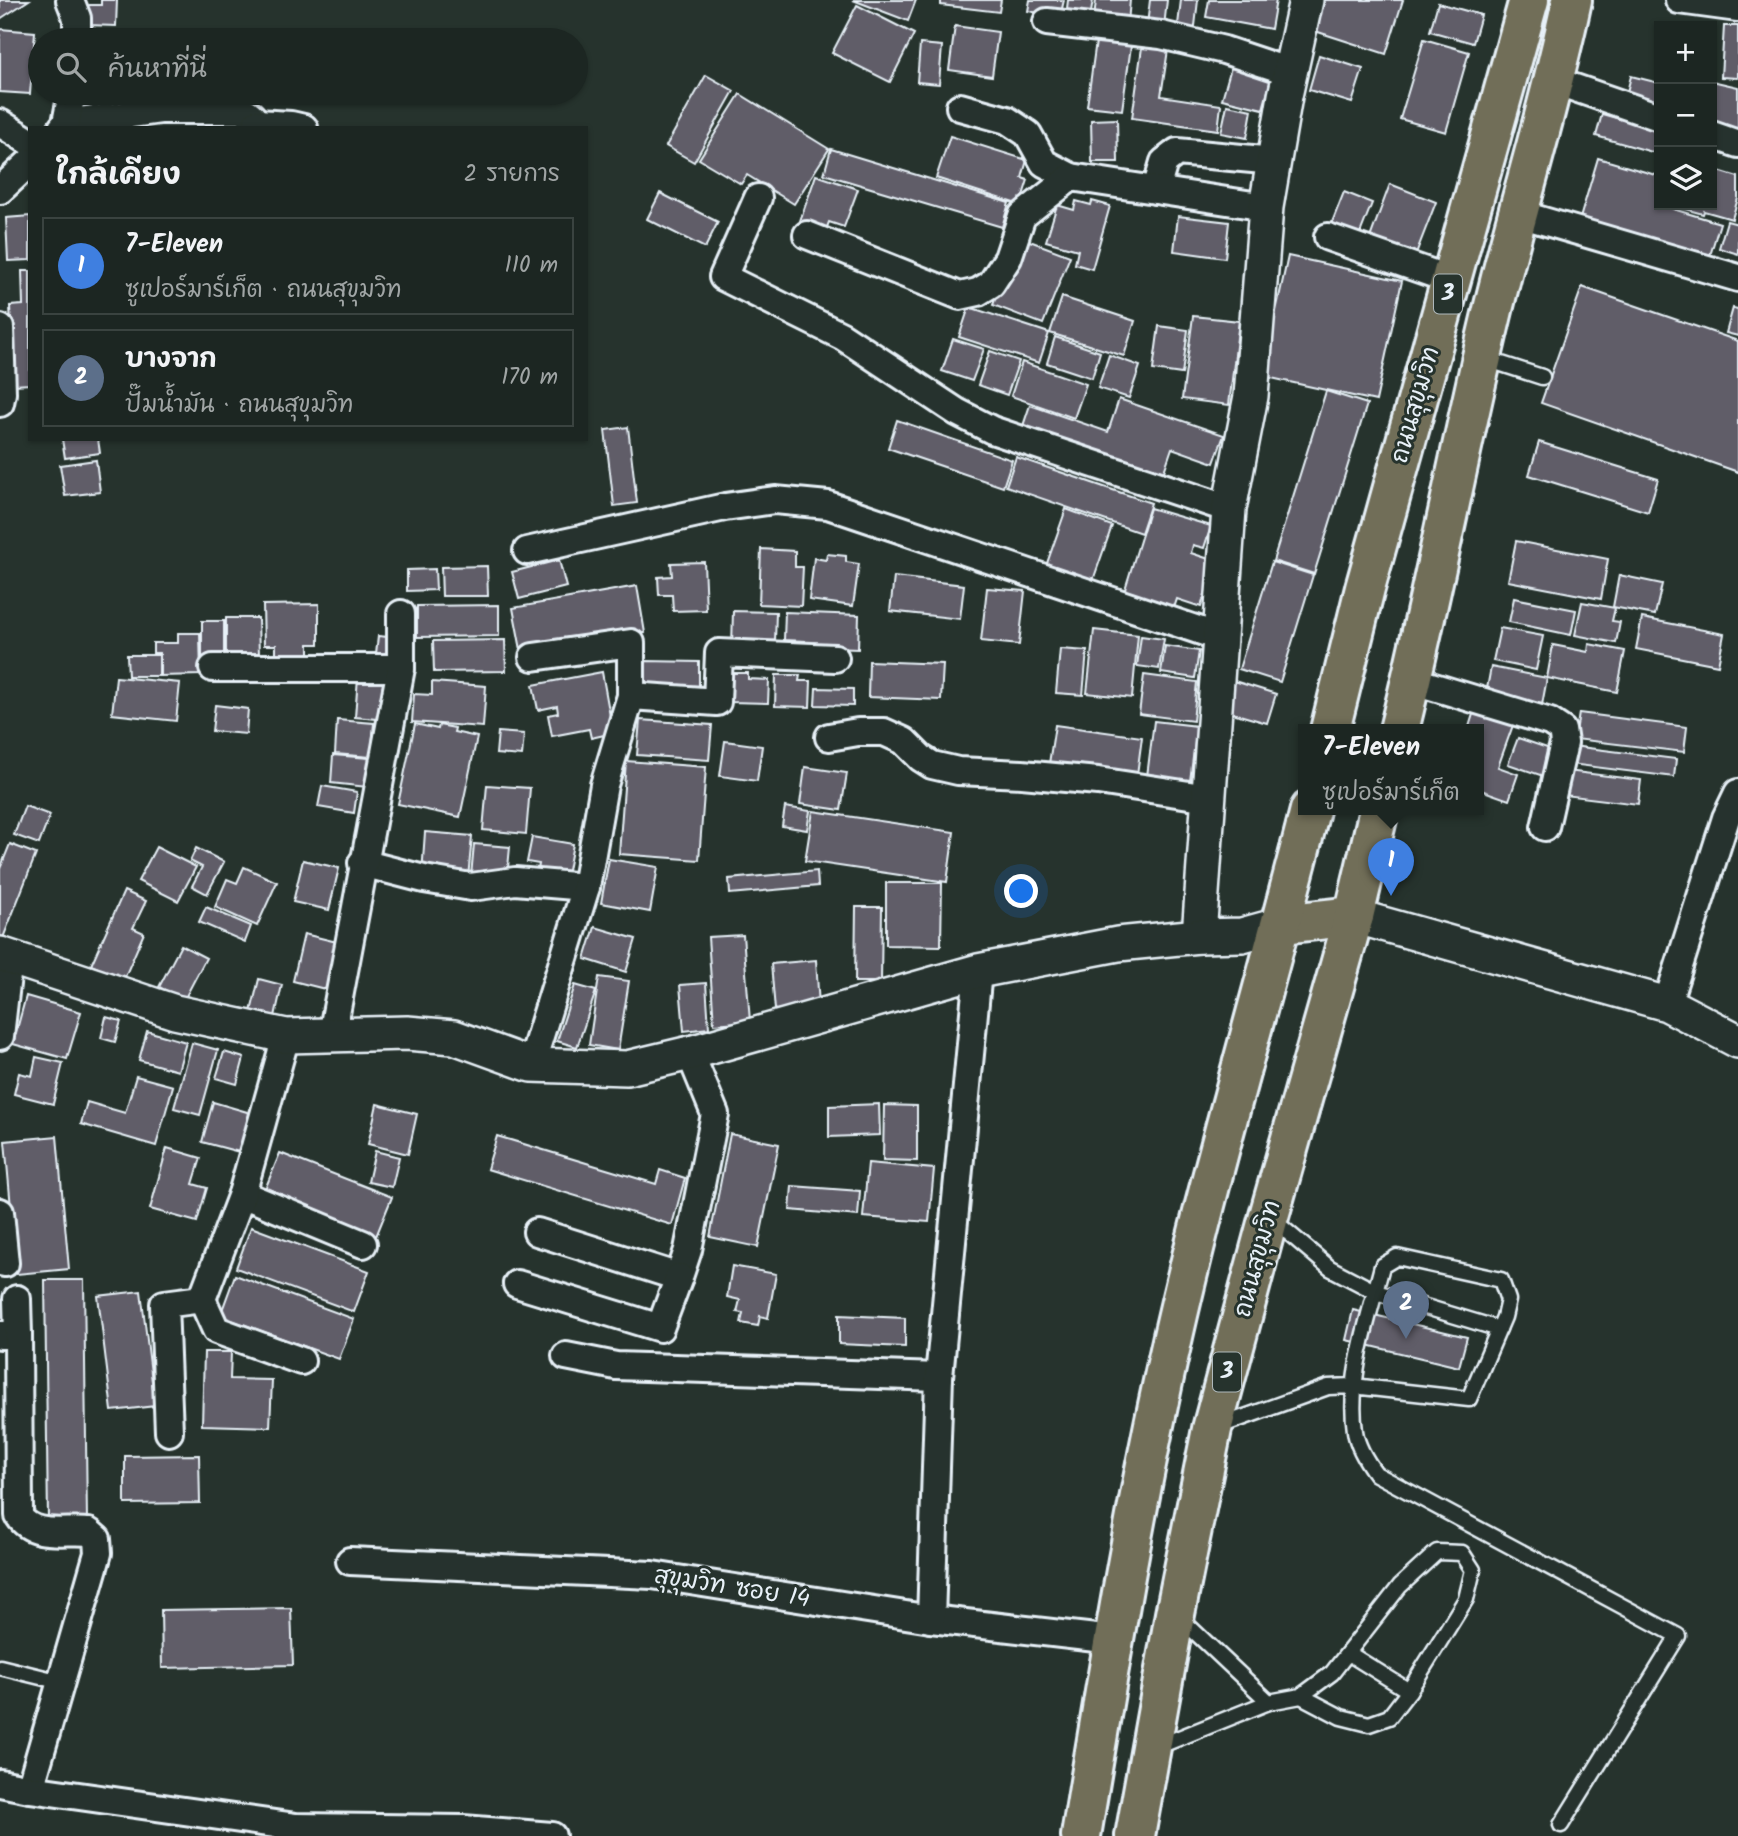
<!DOCTYPE html>
<html lang="th">
<head>
<meta charset="utf-8">
<style>
  :root { --surface:#1c2622; --page:#252e2a; --text:#f1f3f6; --muted:#a0a5a5; --line:#3a4340; --accent:#2563eb }
  body { margin:0; font-family:Kalam,"Playpen Sans Thai",sans-serif; background:var(--page); color:var(--text) }
  .controls { position:absolute; right:21px; top:21px; display:grid; overflow:hidden; border-radius:0px; box-shadow:0 2px 5px #0004 }
  .controls button { width:63px; height:63px; display:grid; place-items:center; padding:0; border:0; border-bottom:2px solid var(--line); background:var(--surface); color:var(--text); font:35px sans-serif }
  .you { position:absolute; left:1022px; top:892px; width:24px; height:24px; margin:-18px; border:5px solid #fff; border-radius:50%; background:#1a73e8; box-shadow:0 0 0 10px #1a73e833 }
  .badge { display:grid; place-items:center; width:46px; height:46px; border-radius:50%; background:var(--accent); color:#fff; font-size:23px; font-weight:700 }
  .pin { position:absolute; translate:-50% -58px; filter:drop-shadow(0 2px 4px #0008) }
  .pin::after { content:''; position:absolute; top:37px; width:24px; height:21px; background:inherit; clip-path:polygon(0 0,100% 0,50% 100%) }
  .popup { position:absolute; left:1298px; top:724px; width:186px; height:91px; box-sizing:border-box; display:grid; place-content:center; border-radius:0px; background:var(--surface); filter:drop-shadow(0 2px 5px #0005); font-size:23px; white-space:nowrap; color:var(--muted) }
  .popup b { font-size:26px; color:var(--text) }
  .popup::after { content:''; position:absolute; left:50%; top:100%; margin-left:-14px; border:14px solid transparent; border-top-color:var(--surface) }
  .list { margin:0; padding:0; list-style:none }
  h2 { display:flex; justify-content:space-between; align-items:center; height:91px; margin:0; padding:0 28px; font-size:30px }
  h2 small { font-size:23px; font-weight:400; color:var(--muted) }
  .list li { display:grid; grid-template-columns:46px 1fr auto; gap:21px; align-items:center; box-sizing:border-box; height:98px; margin:0 14px 14px; padding:0 14px; border:2px solid var(--line); border-radius:0px }
  .list b { display:block; font-size:26px; white-space:nowrap }
  .list p { margin:0; font-size:23px; white-space:nowrap; color:var(--muted) }
  .list em { font-size:23px; font-style:normal; color:var(--muted) }
  .icon { flex:none; width:38px; height:38px; fill:none; stroke:currentColor; stroke-width:2; stroke-linecap:round; stroke-linejoin:round }
  .map { position:relative; flex:none; width:1738px; height:1836px; overflow:hidden }
  .search { position:absolute; background:var(--surface); box-shadow:0 2px 5px #0004; left:28px; top:28px; width:560px; height:77px; display:flex; align-items:center; gap:18px; box-sizing:border-box; padding:0 24px; border-radius:38px; color:var(--muted); font-size:26px }
  .panel { position:absolute; background:var(--surface); box-shadow:0 2px 5px #0004; left:28px; top:126px; width:560px; height:315px; border-radius:0px }
  .map>svg:first-child { display:block }
</style>
</head>
<body>
<div class="map">
<svg width="1738" height="1836" viewBox="0 0 1738 1836">
  <rect width="100%" height="100%" fill="#26332d"/>
  <filter id="ink" filterUnits="userSpaceOnUse"><feTurbulence type="fractalNoise" baseFrequency=".0143" numOctaves="2"/><feDisplacementMap in="SourceGraphic" scale="14" xChannelSelector="R" yChannelSelector="G"/><feConvolveMatrix kernelMatrix="1 2 1 2 8 2 1 2 1" color-interpolation-filters="sRGB"/></filter>
  <g filter="url(#ink)">
    <g fill="#605d68" stroke="#e8f1f8" stroke-width="2">
      <path d="M0,0H29L0,19Z"/>
      <path d="M101,0H117L116,26L87,25L88,5H101Z"/>
      <path d="M853,0H916L908,21Z"/>
      <path d="M941,0H1001L999,12L941,5Z"/>
      <path d="M1030,0H1064L1060,17L1028,11Z"/>
      <path d="M1068,0H1093L1090,19L1066,17Z"/>
      <path d="M1096,0H1130L1128,23L1094,20Z"/>
      <path d="M1150,0H1167L1164,27L1147,25Z"/>
      <path d="M1181,0H1198L1194,35L1177,33Z"/>
      <path d="M1209,0H1276L1271,29L1206,17Z"/>
      <path d="M1325,0H1403L1386,54L1315,31Z"/>
      <path d="M1438,3L1481,15L1473,43L1430,31Z"/>
      <path d="M857,5L914,34L890,82L832,53Z"/>
      <path d="M955,26L998,32L992,76L949,70Z"/>
      <path d="M1724,26H1738V78L1721,77Z"/>
      <path d="M289,28L309,30L308,40H288Z"/>
      <path d="M0,29L35,32L30,94L0,92Z"/>
      <path d="M1424,39L1469,52L1446,132L1400,119Z"/>
      <path d="M1143,40L1169,43L1161,96L1221,105L1218,130L1132,118Z"/>
      <path d="M1096,41L1131,46L1122,110L1087,106Z"/>
      <path d="M920,44L942,46L939,84L917,82Z"/>
      <path d="M1319,55L1363,69L1352,103L1309,90Z"/>
      <path d="M1232,64L1272,76L1263,109L1222,99Z"/>
      <path d="M706,75L734,91L694,162L666,146Z"/>
      <path d="M1631,76L1659,83V109L1625,100Z"/>
      <path d="M1712,81L1738,87V129L1712,122Z"/>
      <path d="M85,93H140L139,112L85,111Z"/>
      <path d="M740,94L829,149L794,204L747,175L741,184L699,159Z"/>
      <path d="M1227,105L1252,110L1247,138L1221,133Z"/>
      <path d="M1602,114L1659,130V154L1596,136Z"/>
      <path d="M1117,119L1118,162H1092L1091,120Z"/>
      <path d="M950,136L1027,160L1022,178L1028,180L1020,205L936,178Z"/>
      <path d="M831,149L1009,203L1002,227L824,174Z"/>
      <path d="M1598,158L1659,176V205H1674L1673,209L1720,223L1708,262L1578,225Z"/>
      <path d="M1712,169L1738,177V198L1732,219L1704,211L1703,214L1678,207L1679,205H1712Z"/>
      <path d="M816,175L858,189L844,227L829,222L826,230L800,221Z"/>
      <path d="M1390,184L1436,202L1415,256L1370,238Z"/>
      <path d="M1344,192L1372,203L1359,236L1331,225Z"/>
      <path d="M660,193L718,222L705,248L647,219Z"/>
      <path d="M1076,201L1091,205L1092,201L1110,206L1092,269L1075,264L1078,250L1046,241L1057,205L1074,210Z"/>
      <path d="M30,216V260L8,261L6,218Z"/>
      <path d="M1178,216L1229,222L1225,258L1174,251Z"/>
      <path d="M1727,221L1738,224V254L1719,248Z"/>
      <path d="M1019,237L1070,256L1043,324L993,305Z"/>
      <path d="M1288,256L1402,281L1376,401L1262,376Z"/>
      <path d="M22,271H30V384L14,385L10,306L23,305Z"/>
      <path d="M1582,287L1738,341V472L1541,403Z"/>
      <path d="M1062,297L1135,321L1124,356L1050,333Z"/>
      <path d="M969,307L1049,333L1039,363L959,337Z"/>
      <path d="M1733,308L1738,309V336L1726,333Z"/>
      <path d="M1193,316L1239,321L1229,405L1182,399Z"/>
      <path d="M1159,326L1188,330L1182,374L1153,370Z"/>
      <path d="M1055,337L1100,352L1092,378L1047,363Z"/>
      <path d="M953,339L984,349L972,381L942,371Z"/>
      <path d="M990,351L1019,361L1007,395L978,385Z"/>
      <path d="M1109,355L1140,366L1129,398L1098,388Z"/>
      <path d="M1022,362L1086,384L1074,418L1011,396Z"/>
      <path d="M1326,391L1367,404L1314,574L1273,561Z"/>
      <path d="M1119,399L1224,435L1214,463L1172,448L1160,483L1020,435L1030,405L1108,432Z"/>
      <path d="M897,420L1012,460L1003,487L888,448Z"/>
      <path d="M628,427L637,503L614,506L605,430Z"/>
      <path d="M62,439H98L100,453L65,458Z"/>
      <path d="M1539,442L1658,479L1648,512L1529,475Z"/>
      <path d="M1016,457L1151,503L1141,533L1006,486Z"/>
      <path d="M96,460L100,492L65,496L60,465Z"/>
      <path d="M1150,508L1211,526L1204,548L1193,545L1191,553L1215,561L1201,607L1177,599L1172,614L1122,599Z"/>
      <path d="M1066,509L1112,526L1091,586L1045,569Z"/>
      <path d="M1516,541L1608,559L1601,599L1508,581Z"/>
      <path d="M761,549L795,551V567H803L801,606L759,604Z"/>
      <path d="M827,554L846,556V562L859,564L853,606L809,600L814,558L826,560Z"/>
      <path d="M559,560L566,587L519,599L512,572Z"/>
      <path d="M704,562L706,610L673,611L672,595H659L658,577L672,576L671,563Z"/>
      <path d="M1272,562L1313,575L1280,682L1239,669Z"/>
      <path d="M487,566L488,596H442L441,567Z"/>
      <path d="M435,569L436,590L407,591V570Z"/>
      <path d="M1619,575L1662,584L1655,615L1613,607Z"/>
      <path d="M894,577L964,585L960,619L890,611Z"/>
      <path d="M637,586L645,633L522,655L513,608Z"/>
      <path d="M987,588L1025,591L1019,645L981,641Z"/>
      <path d="M1514,598L1576,610L1571,635L1509,622Z"/>
      <path d="M1582,602L1615,608L1612,621L1620,622L1616,643L1575,635Z"/>
      <path d="M319,604V644H309V654H276V645H264L263,605Z"/>
      <path d="M499,605V636L417,637V606Z"/>
      <path d="M733,611L776,612L775,642L759,641V649L732,647Z"/>
      <path d="M785,612L859,615L858,649L805,647V641L784,640Z"/>
      <path d="M226,618H258L259,656H226Z"/>
      <path d="M1642,618L1724,634L1718,665L1636,649Z"/>
      <rect x="202" y="621" width="22" height="37"/>
      <path d="M1500,628L1543,636L1536,670L1493,661Z"/>
      <path d="M1094,630L1138,635L1132,698L1087,693Z"/>
      <path d="M178,633H200L201,675L160,676V653H153V643H178Z"/>
      <path d="M378,636L398,638L396,655L376,654Z"/>
      <path d="M1141,636L1164,639L1159,669L1137,666Z"/>
      <path d="M505,640L506,671L434,672L433,641Z"/>
      <path d="M1589,644L1625,651L1617,692L1547,678L1553,645L1588,652Z"/>
      <path d="M1165,646L1199,651L1195,678L1161,673Z"/>
      <path d="M1060,649L1087,651L1083,695L1056,693Z"/>
      <path d="M127,655H159V676H128Z"/>
      <path d="M645,661L699,662V693L645,688Z"/>
      <path d="M869,661L943,664L941,700L868,697Z"/>
      <path d="M1491,667L1547,678L1542,705L1486,694Z"/>
      <path d="M602,672L613,733L591,738L589,729L552,736L548,715L558,713L557,706L538,710L533,685Z"/>
      <path d="M731,673H748V679L769,680L768,703L730,702Z"/>
      <path d="M776,675H800L799,681H811L810,707L775,706Z"/>
      <path d="M1144,675L1197,682L1193,721L1139,714Z"/>
      <path d="M116,677L180,683L176,721L112,714Z"/>
      <path d="M358,677L391,680L388,720L355,717Z"/>
      <path d="M1231,680L1276,694L1267,723L1222,710Z"/>
      <path d="M432,682L486,686L483,727L412,722L414,694L432,695Z"/>
      <path d="M816,688L853,689V706L815,705Z"/>
      <path d="M215,705L248,709L246,734L212,731Z"/>
      <path d="M1474,711L1513,725L1498,767L1518,774L1509,800L1478,789V730H1468Z"/>
      <path d="M1579,713L1687,727L1684,752L1575,739Z"/>
      <path d="M337,720L374,723L371,757L335,754Z"/>
      <path d="M640,720L712,725L709,760L637,755Z"/>
      <path d="M1154,721L1197,726L1189,789L1146,784Z"/>
      <path d="M415,724L438,729L439,725L455,728L454,732L477,737L460,817L398,804Z"/>
      <path d="M1055,725L1142,737L1136,782L1048,770Z"/>
      <path d="M498,732L524,734L522,756L496,754Z"/>
      <path d="M1518,738L1559,752L1549,778L1508,764Z"/>
      <path d="M725,741L762,746L757,781L720,776Z"/>
      <path d="M1572,746L1676,759L1674,777L1570,764Z"/>
      <path d="M333,755L369,758L367,787L331,783Z"/>
      <path d="M626,761L706,767L699,860L619,854Z"/>
      <path d="M805,767L847,773L841,810L800,804Z"/>
      <path d="M1567,771L1641,780L1638,804L1564,795Z"/>
      <path d="M487,785L530,788L526,834L483,830Z"/>
      <path d="M322,786L357,792L354,813L318,807Z"/>
      <path d="M25,806L50,815L39,844L14,835Z"/>
      <path d="M785,807L810,811L807,830L782,826Z"/>
      <path d="M813,811L954,832L947,882L805,861Z"/>
      <path d="M425,832L472,836L468,878L422,874Z"/>
      <path d="M532,837L573,844L566,881L537,876L539,864L527,862Z"/>
      <path d="M10,844L36,854L3,938L0,937V869Z"/>
      <path d="M474,844L510,847L507,878L471,876Z"/>
      <path d="M156,847L196,867L178,901L138,881Z"/>
      <path d="M196,848L224,862L207,894L192,886L202,867L190,861Z"/>
      <path d="M609,859L658,867L650,912L601,903Z"/>
      <path d="M303,860L339,868L329,910L293,902Z"/>
      <path d="M244,867L277,882L257,926L215,907L227,879L237,883Z"/>
      <path d="M817,871L818,886L730,894L729,879Z"/>
      <path d="M886,883H942L941,946L886,945Z"/>
      <path d="M124,891L146,901L133,928L144,933L124,979L91,965Z"/>
      <path d="M206,907L251,926L245,942L199,922Z"/>
      <path d="M856,907H882L881,982H855Z"/>
      <path d="M595,927L636,939L626,972L585,959Z"/>
      <path d="M304,934L341,943L329,990L293,981Z"/>
      <path d="M743,935L750,1021L714,1024L708,937Z"/>
      <path d="M181,945L206,958L184,1000L159,987Z"/>
      <path d="M816,960L819,1006L775,1010L771,964Z"/>
      <path d="M599,977L629,981L618,1050L589,1045Z"/>
      <path d="M259,979L282,985L274,1021L250,1016Z"/>
      <path d="M706,983L709,1028L684,1031L680,985Z"/>
      <path d="M575,985L596,991L577,1047L557,1041Z"/>
      <path d="M26,996L81,1012L67,1059L13,1044Z"/>
      <path d="M106,1017L121,1021L115,1042L101,1038Z"/>
      <path d="M147,1031L186,1042L178,1071L139,1060Z"/>
      <path d="M192,1043L218,1050L200,1115L174,1108Z"/>
      <path d="M224,1052L244,1058L237,1084L216,1078Z"/>
      <path d="M36,1057L63,1063L53,1104L14,1094L19,1073L32,1076Z"/>
      <path d="M136,1076L173,1086L156,1146L81,1124L87,1102L125,1113Z"/>
      <path d="M213,1102L254,1114L243,1153L202,1142Z"/>
      <path d="M377,1104L417,1114L408,1154L368,1144Z"/>
      <path d="M879,1104L880,1135L829,1137V1106Z"/>
      <path d="M884,1105L917,1106V1161L883,1160Z"/>
      <path d="M730,1134L779,1144L758,1247L710,1237Z"/>
      <path d="M57,1136L69,1269L17,1274L5,1141Z"/>
      <path d="M497,1136L656,1184L660,1170L685,1178L672,1225L487,1169Z"/>
      <path d="M167,1148L201,1158L193,1184L207,1188L197,1222L150,1209Z"/>
      <path d="M375,1151L399,1157L392,1187L368,1182Z"/>
      <path d="M280,1153L392,1197L375,1239L263,1194Z"/>
      <path d="M868,1163L934,1169L929,1222L863,1217Z"/>
      <path d="M792,1186L860,1191L858,1216L790,1210Z"/>
      <path d="M251,1227L369,1271L354,1312L236,1268Z"/>
      <path d="M732,1266L776,1274L768,1318L760,1316L758,1326L741,1323L743,1313L737,1312L740,1300L727,1297Z"/>
      <path d="M235,1275L354,1319L339,1359L220,1316Z"/>
      <path d="M45,1280H84L87,1520L48,1521Z"/>
      <path d="M141,1291L155,1406L112,1411L98,1296Z"/>
      <path d="M1353,1310L1467,1337L1459,1367L1346,1340Z"/>
      <path d="M839,1315L905,1318V1347L839,1344Z"/>
      <path d="M204,1352H231L230,1379L272,1380L270,1427L202,1425Z"/>
      <path d="M199,1455L200,1503L125,1504V1456Z"/>
      <path d="M291,1608L293,1665L162,1668L161,1610Z"/>
    </g>
    <g fill="none" stroke-linecap="round" stroke-linejoin="round">
      <defs>
        <g id="service">
          <path d="M1483,358L1542,377"/>
          <path d="M1271,1218L1330,1268L1376,1292L1499,1329"/>
          <path d="M1217,1427L1328,1387L1353,1386L1469,1399L1504,1317L1508,1300L1501,1280L1397,1257L1382,1266C1369,1317 1347,1378 1355,1431C1357,1446 1367,1462 1376,1474L1678,1636L1561,1825"/>
          <path d="M1179,1617L1269,1702L1301,1696L1332,1673L1400,1586L1437,1552L1462,1553L1473,1570L1466,1599L1409,1691L1389,1717L1369,1724L1341,1717L1301,1696"/>
          <path d="M1348,1653L1409,1691"/>
          <path d="M0,1667L61,1682"/>
          <path d="M1154,1748L1269,1702"/>
        </g>
        <g id="minor">
          <path d="M70,0L77,18V40"/>
          <path d="M1679,0L1738,8"/>
          <path d="M1047,22L1161,35L1224,50L1290,72"/>
          <path d="M1555,81L1659,117"/>
          <path d="M960,107L1007,120L1028,134L1044,163L1071,177"/>
          <path d="M0,123L30,142"/>
          <path d="M66,123L160,110H243C250,114 257,119 257,128"/>
          <path d="M257,123L291,125L304,128"/>
          <path d="M62,128L66,123L72,93"/>
          <path d="M1712,135L1738,144"/>
          <path d="M0,190L30,162"/>
          <path d="M1156,190L1164,162L1177,152L1274,161"/>
          <path d="M758,198L723,277L842,336L957,412L992,430L1229,509"/>
          <path d="M1516,213L1738,278"/>
          <path d="M807,235L960,296L978,292L991,284L1008,258L1022,216L1071,177L1266,207"/>
          <path d="M1328,237L1451,280"/>
          <path d="M0,328L2,393L0,403"/>
          <path d="M527,551L725,507L775,500L828,505L1219,637"/>
          <path d="M213,668H401"/>
          <path d="M1411,680L1550,722L1562,730L1564,743L1545,827"/>
          <path d="M631,696L717,702L719,653L835,658"/>
          <path d="M829,737L858,732H884L904,741L921,758L932,765L958,771L1022,774L1098,781L1209,798"/>
          <path d="M362,863L424,879L471,887L515,881L586,887"/>
          <path d="M1667,1004L1726,818L1738,793"/>
          <path d="M332,1035L401,668V614"/>
          <path d="M0,1036L9,958"/>
          <path d="M531,1065L586,887L604,785L631,696V643L533,657"/>
          <path d="M242,1194L363,1244"/>
          <path d="M0,1212L5,1263L0,1262"/>
          <path d="M537,1232L679,1277L688,1250L715,1114L690,1053"/>
          <path d="M517,1284L660,1328L679,1277"/>
          <path d="M202,1299L216,1330L301,1361"/>
          <path d="M0,1335H18L17,1299"/>
          <path d="M18,1335L19,1516C34,1539 66,1529 89,1532L97,1539L98,1553L30,1789"/>
          <path d="M566,1356L616,1366L939,1377"/>
          <path d="M169,1432L164,1304L202,1299L242,1194L286,1036"/>
          <path d="M350,1561L652,1575L931,1619L1113,1640"/>
          <path d="M931,1619L939,1377L978,971"/>
          <path d="M0,1783L30,1789L296,1827L463,1829L552,1836"/>
        </g>
        <g id="tertiary">
          <path d="M1354,916L1667,1004L1738,1041"/>
          <path d="M1199,936L1229,509L1251,396L1266,207L1285,96L1306,0"/>
          <path d="M0,954L175,1012L286,1036L407,1033L454,1037L531,1065L627,1068L690,1053L978,971L1118,944L1199,936L1242,935L1282,924"/>
        </g>
        <g id="primary">
          <path d="M1330,730L1365,588L1529,0"/>
          <path d="M1399,730C1433,592 1459,452 1492,314C1517,209 1550,106 1572,0"/>
          <path d="M1282,924L1354,916"/>
          <path d="M1081,1836C1109,1667 1136,1499 1174,1332C1214,1157 1266,985 1310,810"/>
          <path d="M1135,1836L1175,1614L1212,1429L1269,1216L1354,916L1379,810"/>
        </g>
      </defs>
      <use href="#service" stroke="#e8f1f8" stroke-width="19"/>
      <use href="#minor" stroke="#e8f1f8" stroke-width="32"/>
      <use href="#tertiary" stroke="#e8f1f8" stroke-width="38"/>
      <use href="#primary" stroke="#e8f1f8" stroke-width="44"/>
      <use href="#service" stroke="#26332d" stroke-width="14"/>
      <use href="#minor" stroke="#26332d" stroke-width="26"/>
      <use href="#tertiary" stroke="#26332d" stroke-width="33"/>
      <use href="#primary" stroke="#716e59" stroke-width="38"/>
    </g>
  </g>
  <g text-anchor="middle" dominant-baseline="central" stroke-width="6" stroke-linejoin="round" paint-order="stroke">
    <g fill="#26332d" stroke="#aeb8bb" stroke-width="2">
      <rect x="1434" y="274.5" width="28" height="39" rx="5"/>
      <rect x="1213" y="1352.5" width="28" height="39" rx="5"/>
    </g>
    <g font-size="23" font-weight="bold" fill="#e8f1f8">
      <text x="1448" y="294">3</text>
      <text x="1227" y="1372">3</text>
    </g>
    <g font-size="24" fill="#e8f1f8" stroke="#26332d">
      <text transform="translate(1416 405) rotate(-74)">ถนนสุขุมวิท</text>
      <text transform="translate(1258 1259) rotate(-75)">ถนนสุขุมวิท</text>
      <text transform="translate(732 1588) rotate(9)">สุขุมวิท ซอย 14</text>
    </g>
  </g>
</svg>
<div class="controls">
<button>+</button>
<button>−</button>
<button><svg class="icon" aria-label="layers" viewBox="0 0 24 24"><path d="M12 4l9 5-9 5-9-5zM3 14l9 5 9-5"/></svg></button>
</div>
<div class="you"></div>
<div class="pin badge" style="left:1391px;top:896px;background:#3f7fe0">1</div>
<div class="popup"><b>7-Eleven</b>ซูเปอร์มาร์เก็ต</div>
<div class="pin badge" style="left:1406px;top:1339px;background:#5c6f8a">2</div>
<div class="search"><svg class="icon" aria-label="search" viewBox="0 0 24 24"><circle cx="10" cy="10" r="6"/><path d="M15 15l6 6"/></svg>ค้นหาที่นี่</div>
<section class="panel">
<h2>ใกล้เคียง<small>2 รายการ</small></h2>
<ul class="list">
<li><span class="badge" style="background:#3f7fe0">1</span><div><b>7-Eleven</b><p>ซูเปอร์มาร์เก็ต · ถนนสุขุมวิท</p></div><em>110 m</em></li>
<li><span class="badge" style="background:#5c6f8a">2</span><div><b>บางจาก</b><p>ปั๊มน้ำมัน · ถนนสุขุมวิท</p></div><em>170 m</em></li>
</ul>
</section>
</div>
</body>
</html>
